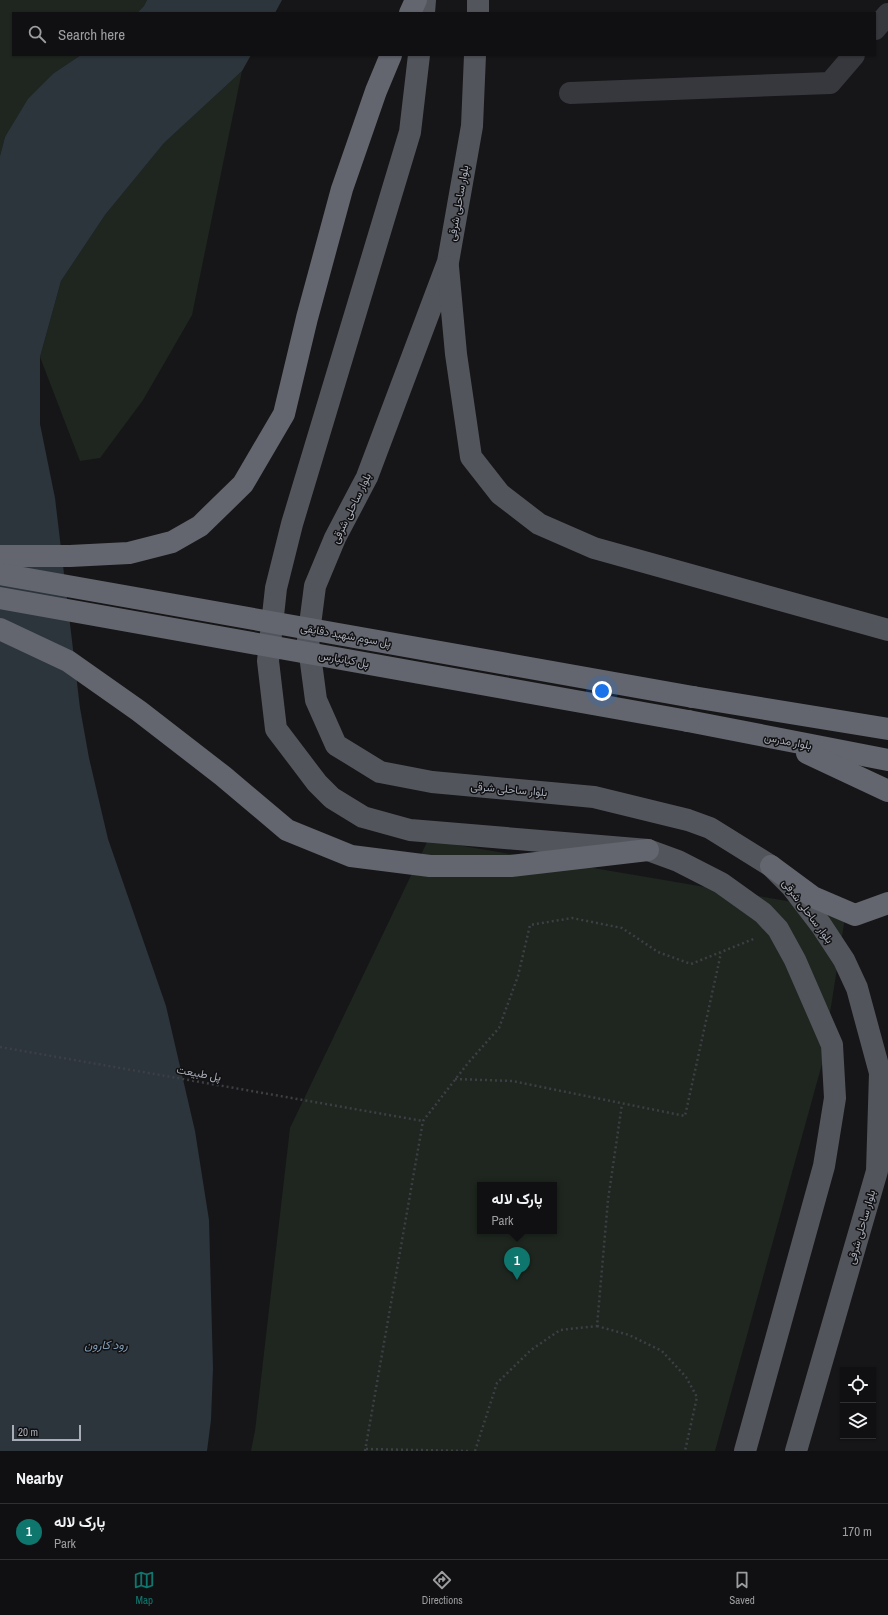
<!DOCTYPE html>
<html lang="en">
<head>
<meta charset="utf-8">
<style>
  :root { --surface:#101012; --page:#19191b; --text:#f1f3f6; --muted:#9c9d9f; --line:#303032; --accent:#0f766e }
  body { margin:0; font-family:"Archivo Narrow",Vazirmatn,sans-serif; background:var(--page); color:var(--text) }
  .controls { position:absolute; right:12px; bottom:12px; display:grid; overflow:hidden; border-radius:0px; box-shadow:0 1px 3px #0004 }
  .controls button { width:36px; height:36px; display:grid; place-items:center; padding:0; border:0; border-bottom:1px solid var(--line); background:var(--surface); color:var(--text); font:20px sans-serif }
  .scale { position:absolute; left:12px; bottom:10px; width:69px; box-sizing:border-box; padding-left:4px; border:2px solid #a8adb8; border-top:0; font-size:11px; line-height:14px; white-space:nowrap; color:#a8adb8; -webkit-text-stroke:3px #111113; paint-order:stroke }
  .you { position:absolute; left:602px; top:691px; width:14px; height:14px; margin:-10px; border:3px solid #fff; border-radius:50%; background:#1a73e8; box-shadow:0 0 0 6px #1a73e833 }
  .badge { display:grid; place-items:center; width:26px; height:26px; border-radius:50%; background:var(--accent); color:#fff; font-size:13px; font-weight:700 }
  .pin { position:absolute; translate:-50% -33px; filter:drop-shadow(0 1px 2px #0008) }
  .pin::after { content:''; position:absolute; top:21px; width:14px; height:12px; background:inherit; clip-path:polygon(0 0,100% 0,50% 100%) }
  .popup { position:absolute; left:477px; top:1182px; width:80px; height:52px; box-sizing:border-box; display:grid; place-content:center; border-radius:0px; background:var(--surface); filter:drop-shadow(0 1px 3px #0005); font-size:13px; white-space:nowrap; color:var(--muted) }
  .popup b { font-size:15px; color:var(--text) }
  .popup::after { content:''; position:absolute; left:50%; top:100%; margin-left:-8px; border:8px solid transparent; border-top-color:var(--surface) }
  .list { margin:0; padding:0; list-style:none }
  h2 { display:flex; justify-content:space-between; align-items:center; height:52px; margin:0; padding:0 16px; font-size:17px }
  h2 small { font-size:13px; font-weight:400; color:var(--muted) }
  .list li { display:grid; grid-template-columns:26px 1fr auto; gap:12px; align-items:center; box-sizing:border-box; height:56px; padding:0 16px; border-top:1px solid var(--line) }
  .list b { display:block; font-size:15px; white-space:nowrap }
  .list p { margin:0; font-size:13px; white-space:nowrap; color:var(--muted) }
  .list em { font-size:13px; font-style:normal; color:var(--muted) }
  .icon { flex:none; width:22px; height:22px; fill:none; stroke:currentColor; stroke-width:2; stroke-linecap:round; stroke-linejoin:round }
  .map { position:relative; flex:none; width:888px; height:1451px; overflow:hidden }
  .search { position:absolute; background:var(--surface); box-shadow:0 1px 3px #0004; left:12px; right:12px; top:12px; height:44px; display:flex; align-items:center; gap:10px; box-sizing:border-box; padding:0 14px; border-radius:0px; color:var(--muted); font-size:15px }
  .sheet { height:108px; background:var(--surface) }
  nav { display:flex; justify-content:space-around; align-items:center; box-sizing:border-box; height:56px; border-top:1px solid var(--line); background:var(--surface); font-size:11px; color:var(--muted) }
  nav a { display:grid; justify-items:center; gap:2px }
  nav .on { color:var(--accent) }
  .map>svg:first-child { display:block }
</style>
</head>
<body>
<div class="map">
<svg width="888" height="1451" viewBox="0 0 888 1451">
  <rect width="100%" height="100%" fill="#161618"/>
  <g fill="#1e261f" fill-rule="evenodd">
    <path d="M0,0H147L144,6L137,13H13V55H81L54,73L5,137L0,156Z"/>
    <path d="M242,71L192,315L143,400L100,458L80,461L40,357L61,281L105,215L164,143Z"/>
    <path d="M428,840L846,911L822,1064L715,1451H251L255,1431L290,1128ZM480,1185H554V1231H480Z"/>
  </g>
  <g fill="#2c353c">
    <path d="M147,0H282L275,13H137L144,6Z"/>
    <path d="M81,55H251L242,71L164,143L105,215L61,281L40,357V424L55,498L80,708L89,758L108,839L166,1006L195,1131L209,1220L213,1368L211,1420L207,1451H0V156L5,137L28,99L54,73Z"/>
  </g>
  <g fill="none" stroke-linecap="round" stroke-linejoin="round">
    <g stroke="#3d3f44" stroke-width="2.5" stroke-dasharray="2 3" stroke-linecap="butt">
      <path d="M0,1047L423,1121"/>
      <path d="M455,1079L512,1081L685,1116L721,953"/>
      <path d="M597,1326L629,1335L662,1351L686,1377L697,1397L685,1451"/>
      <path d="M366,1449L468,1451"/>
      <path d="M365,1451L423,1121L468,1063L499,1028L518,976L530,925L572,918L622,928L658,952L691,964L756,938"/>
      <path d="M475,1451L497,1383L531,1350L560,1330L597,1326L608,1200L622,1104"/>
    </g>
    <g stroke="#37383d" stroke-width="22">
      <path d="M875,29L888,14"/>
      <path d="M570,93L830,83L854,55"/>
    </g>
    <g stroke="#53555c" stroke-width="22">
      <path d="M424,13L425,0"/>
      <path d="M478,13V0"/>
      <path d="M419,55L410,132L292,524L276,588L268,661L276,729L317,783L332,798L363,817L410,830L648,850L678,861L721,883L763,913L778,929L795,960L832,1045L835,1098L824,1166L745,1451"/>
      <path d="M475,55L472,126L448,262L367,477L335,538L315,586L308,640L316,700L336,745L380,772L432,782L594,797L688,820L710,828L771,866L792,887L821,925L844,960L857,988L880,1073L877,1171L796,1451"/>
      <path d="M448,267L456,354L471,457L500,494L539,524L594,548L888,630"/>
    </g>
    <g stroke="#63666e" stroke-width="22">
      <path d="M410,13L416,0"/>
      <path d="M0,556H70L129,553L172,542L200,526L243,484L284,414L307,318L342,189L376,91L391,55"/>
      <path d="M0,629L68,661L139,711L223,776L287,830L351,856L430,866H511L648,850"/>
      <path d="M693,697L888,729"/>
      <path d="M688,721L888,760"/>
      <path d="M807,753L888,791"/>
      <path d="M771,866L813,897L855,915L888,903"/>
    </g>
    <g stroke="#63666e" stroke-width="22">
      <path d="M0,574L693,697"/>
      <path d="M0,598L688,721"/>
    </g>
  </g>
  <g text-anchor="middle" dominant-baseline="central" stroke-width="3" stroke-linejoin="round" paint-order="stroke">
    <g font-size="11" fill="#a8adb8" stroke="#111113">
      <text transform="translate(458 203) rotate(-80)">بلوار ساحلی شرقی</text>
      <text transform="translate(351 508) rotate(-64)">بلوار ساحلی شرقی</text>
      <text transform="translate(346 635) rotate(10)">پل سوم شهید دقایقی</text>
      <text transform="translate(344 659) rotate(10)">پل کیانپارس</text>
      <text transform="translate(788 741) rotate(11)">بلوار مدرس</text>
      <text transform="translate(509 789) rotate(5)">بلوار ساحلی شرقی</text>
      <text transform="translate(808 911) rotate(53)">بلوار ساحلی شرقی</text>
      <text transform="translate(199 1073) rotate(10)">پل طبیعت</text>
      <text transform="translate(861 1227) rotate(-74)">بلوار ساحلی شرقی</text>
    </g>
    <g font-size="12" font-style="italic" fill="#7f9bb3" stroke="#111113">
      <text x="106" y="1345">رود کارون</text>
    </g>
  </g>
</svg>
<div class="controls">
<button><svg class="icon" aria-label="locate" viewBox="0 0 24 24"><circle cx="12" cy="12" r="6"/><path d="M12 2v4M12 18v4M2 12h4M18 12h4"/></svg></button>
<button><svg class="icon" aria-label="layers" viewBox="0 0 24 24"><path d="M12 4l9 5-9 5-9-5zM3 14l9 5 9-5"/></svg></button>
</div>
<div class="scale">20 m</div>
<div class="you"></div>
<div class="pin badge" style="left:517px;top:1280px">1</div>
<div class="popup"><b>پارک لاله</b>Park</div>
<div class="search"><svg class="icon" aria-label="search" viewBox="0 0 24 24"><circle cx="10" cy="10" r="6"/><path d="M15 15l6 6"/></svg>Search here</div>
</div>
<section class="sheet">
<h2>Nearby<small></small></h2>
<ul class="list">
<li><span class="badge">1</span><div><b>پارک لاله</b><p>Park</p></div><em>170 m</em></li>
</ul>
</section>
<nav>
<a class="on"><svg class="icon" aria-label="map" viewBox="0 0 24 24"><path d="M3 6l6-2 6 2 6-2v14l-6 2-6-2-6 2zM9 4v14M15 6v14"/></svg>Map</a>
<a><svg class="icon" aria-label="directions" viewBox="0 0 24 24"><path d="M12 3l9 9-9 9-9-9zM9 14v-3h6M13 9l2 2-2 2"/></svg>Directions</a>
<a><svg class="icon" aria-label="saved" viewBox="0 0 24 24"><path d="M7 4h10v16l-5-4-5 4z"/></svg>Saved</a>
</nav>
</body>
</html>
